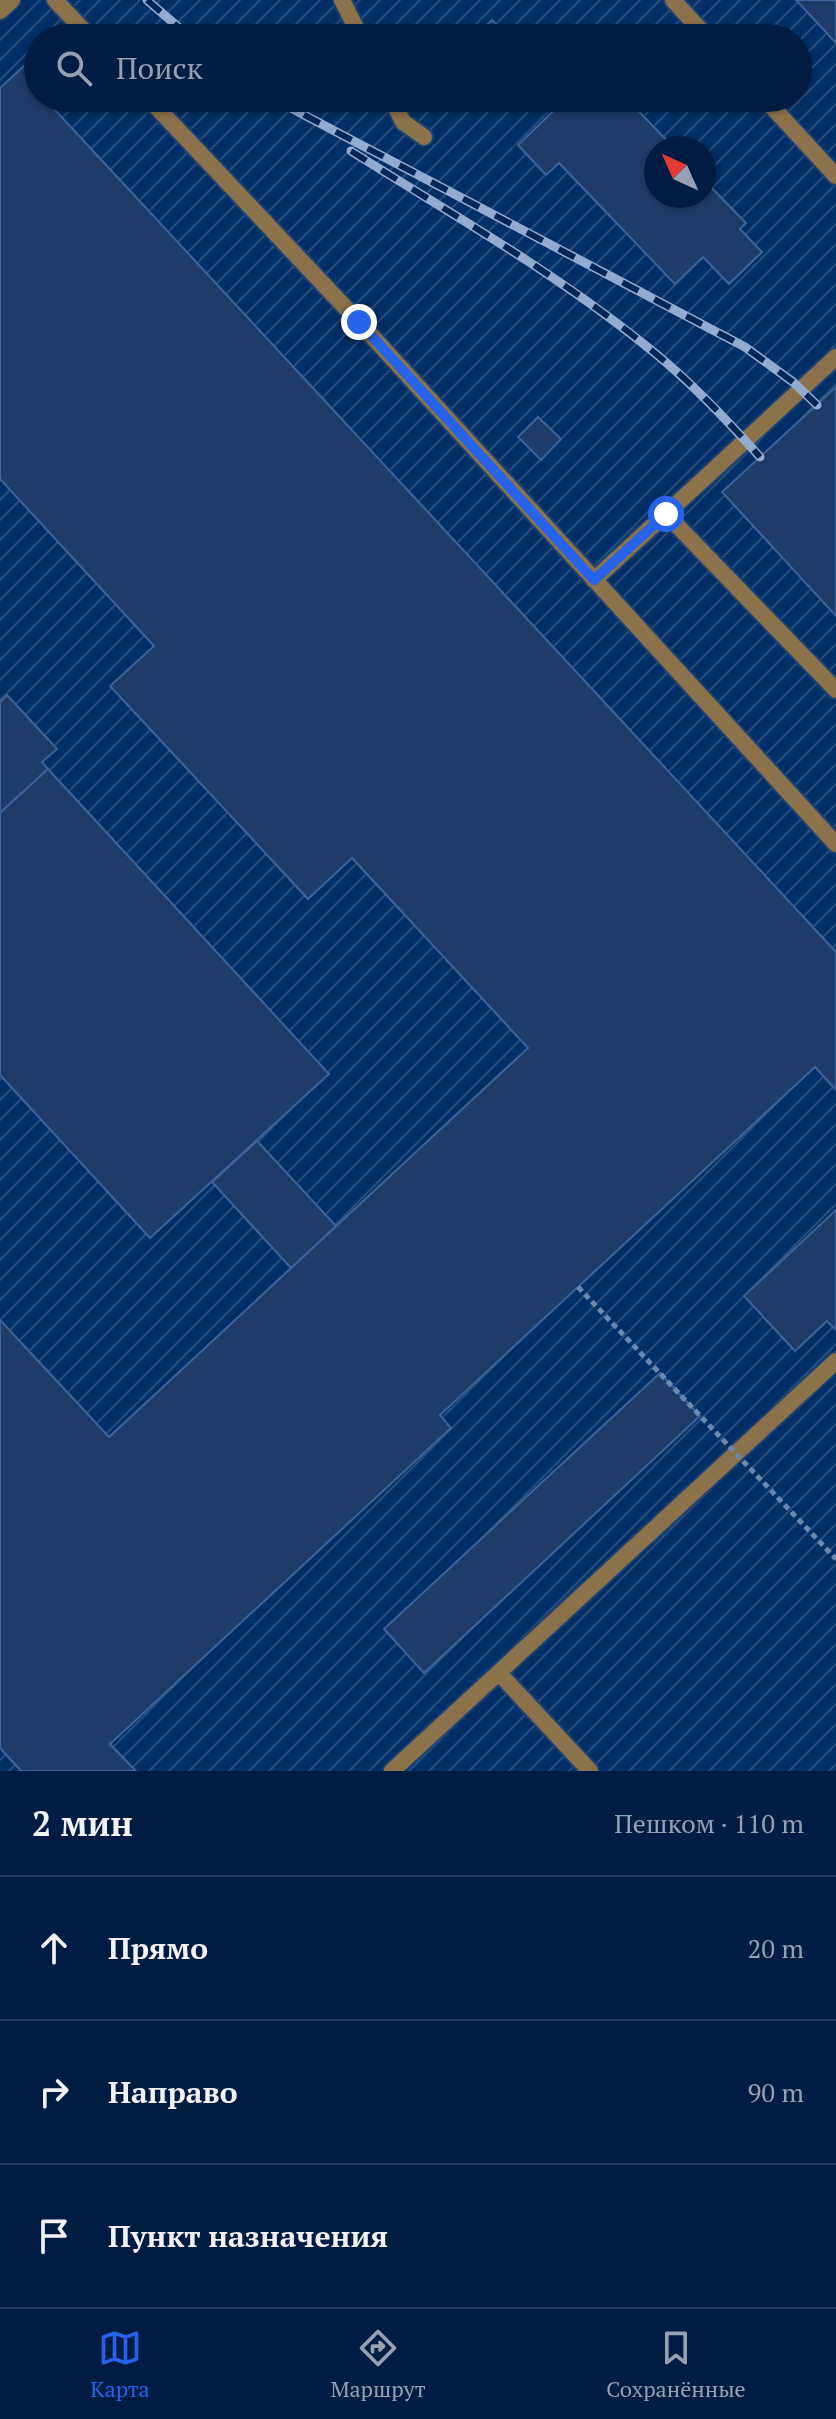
<!DOCTYPE html>
<html lang="ru">
<head>
<meta charset="utf-8">
<style>
  :root { --surface:#001c42; --page:#0e294d; --text:#f1f3f6; --muted:#95a1b2; --line:#223a5b; --accent:#2563eb }
  body { margin:0; font-family:"PT Serif",serif; background:var(--page); color:var(--text) }
  .compass { position:absolute; left:644px; top:136px; width:72px; height:72px; border-radius:50%; background:var(--surface); box-shadow:0 2px 6px #0004; rotate:315deg }
  .stop { position:absolute; width:24px; height:24px; margin:-18px; border:6px solid #2563eb; border-radius:50%; background:#fff }
  .stop.end { background:#2563eb; border-color:#fff; box-shadow:0 2px 8px #0008 }
  .list { margin:0; padding:0; list-style:none }
  h2 { display:flex; justify-content:space-between; align-items:center; height:104px; margin:0; padding:0 32px; font-size:34px }
  h2 small { font-size:26px; font-weight:400; color:var(--muted) }
  .list li { display:grid; grid-template-columns:52px 1fr auto; gap:24px; align-items:center; box-sizing:border-box; height:144px; padding:0 32px; border-top:2px solid var(--line) }
  .list b { display:block; font-size:30px; white-space:nowrap }
  .list em { font-size:26px; font-style:normal; color:var(--muted) }
  .icon { flex:none; width:44px; height:44px; fill:none; stroke:currentColor; stroke-width:2; stroke-linecap:round; stroke-linejoin:round }
  .map { position:relative; flex:none; width:836px; height:1771px; overflow:hidden }
  .search { position:absolute; background:var(--surface); box-shadow:0 2px 6px #0004; left:24px; right:24px; top:24px; height:88px; display:flex; align-items:center; gap:20px; box-sizing:border-box; padding:0 28px; border-radius:44px; color:var(--muted); font-size:30px }
  .sheet { height:536px; background:var(--surface) }
  nav { display:flex; justify-content:space-around; align-items:center; box-sizing:border-box; height:112px; border-top:2px solid var(--line); background:var(--surface); font-size:22px; color:var(--muted) }
  nav a { display:grid; justify-items:center; gap:4px }
  nav .on { color:var(--accent) }
  .map>svg:first-child { display:block }
</style>
</head>
<body>
<div class="map">
<svg width="836" height="1771" viewBox="0 0 836 1771">
  <defs>
    <pattern id="industrial-furrows" width="10" height="10" patternUnits="userSpaceOnUse" patternTransform="scale(2)"><rect width="10" height="10" fill="#022f67"/><path d="M-1 1l2-2M0 10L10 0M9 11l2-2" fill="none" stroke="#254d7e"/></pattern>
  </defs>
  <rect width="100%" height="100%" fill="#002658"/>
  <path fill="url(#industrial-furrows)" fill-rule="evenodd" d="M0,0H836V1771H0ZM38,38H798V98H38ZM656,148H704V196H656Z"/>
  <g fill="#1e3c67" stroke="#3c639b" stroke-width="2">
    <path d="M796,0H836V43Z"/>
    <path d="M492,20L509,38H473Z"/>
    <path d="M24,66L38,82V98H44L836,952V1090L815,1067L440,1415L451,1428L110,1744L136,1771H21L0,1748V1320L109,1437L528,1048L352,858L308,899L110,686L154,646L0,479V88Z"/>
    <path d="M567,98H626L674,148H656V196H704V180L746,223L740,229L762,252L729,284L703,257L675,284L559,163L546,175L518,145Z"/>
    <path d="M836,387V616L722,492Z"/>
    <path d="M538,417L561,439L541,460L518,437Z"/>
    <path d="M7,695L57,749L42,762L48,769L0,813V702Z"/>
    <path d="M48,769L329,1074L150,1238L0,1075V813Z"/>
    <path d="M257,1141L336,1226L291,1268L212,1182Z"/>
    <path d="M836,1210V1330L827,1321L795,1351L744,1296Z"/>
    <path d="M660,1373L700,1416L424,1673L384,1629Z"/>
  </g>
  <g fill="none" stroke-linecap="round" stroke-linejoin="round">
    <defs>
      <g id="service">
        <path d="M55,0L91,38"/>
        <path d="M342,0L361,38"/>
        <path d="M673,0L708,38"/>
        <path d="M0,11L12,0"/>
        <path d="M148,98L359,322L836,844"/>
        <path d="M391,98L403,122L424,137"/>
        <path d="M764,98L836,176"/>
        <path d="M666,514L836,690"/>
        <path d="M594,580L836,357"/>
        <path d="M499,1673L590,1771"/>
        <path d="M392,1771L836,1361"/>
      </g>
    </defs>
    <use href="#service" stroke="#1f4372" stroke-width="20"/>
    <use href="#service" stroke="#8c724a" stroke-width="16"/>
    <defs>
      <g id="rail">
        <path d="M147,0L191,38"/>
        <path d="M272,98L745,347L793,382L817,405"/>
        <path d="M351,151C454,216 562,276 656,354C694,385 727,420 760,457"/>
      </g>
    </defs>
    <use href="#rail" stroke="#92acd1" stroke-width="9"/>
    <use href="#rail" stroke="#002658" stroke-width="6" stroke-dasharray="18" stroke-linecap="butt"/>
    <path stroke="#6b88b0" stroke-width="5" stroke-dasharray="6 4" stroke-linecap="butt" d="M578,1287L836,1559"/>
  </g>
  <g fill="none" stroke-linecap="round" stroke-linejoin="round">
    <path stroke="#2563eb" stroke-width="10" d="M359,322L594,580L666,514"/>
  </g>
</svg>
<svg class="compass" viewBox="-18 -18 36 36"><path d="M0-13l5 13h-10z" fill="#e53935"/><path d="M0 13l5-13h-10z" fill="#95a1b2"/></svg>
<div class="stop" style="left:666px;top:514px"></div>
<div class="stop end" style="left:359px;top:322px"></div>
<div class="search"><svg class="icon" aria-label="search" viewBox="0 0 24 24"><circle cx="10" cy="10" r="6"/><path d="M15 15l6 6"/></svg>Поиск</div>
</div>
<section class="sheet">
<h2>2 мин<small>Пешком · 110 m</small></h2>
<ul class="list">
<li><svg class="icon" aria-label="ahead" viewBox="0 0 24 24"><path d="M12 20V5M6 11l6-6 6 6"/></svg><div><b>Прямо</b></div><em>20 m</em></li>
<li><svg class="icon" aria-label="right" viewBox="0 0 24 24"><path d="M7 20v-9h11M14 6l5 5-5 5"/></svg><div><b>Направо</b></div><em>90 m</em></li>
<li><svg class="icon" aria-label="arrive" viewBox="0 0 24 24"><path d="M6 21V4h12l-3 4 3 4H6"/></svg><div><b>Пункт назначения</b></div></li>
</ul>
</section>
<nav>
<a class="on"><svg class="icon" aria-label="map" viewBox="0 0 24 24"><path d="M3 6l6-2 6 2 6-2v14l-6 2-6-2-6 2zM9 4v14M15 6v14"/></svg>Карта</a>
<a><svg class="icon" aria-label="directions" viewBox="0 0 24 24"><path d="M12 3l9 9-9 9-9-9zM9 14v-3h6M13 9l2 2-2 2"/></svg>Маршрут</a>
<a><svg class="icon" aria-label="saved" viewBox="0 0 24 24"><path d="M7 4h10v16l-5-4-5 4z"/></svg>Сохранённые</a>
</nav>
</body>
</html>
